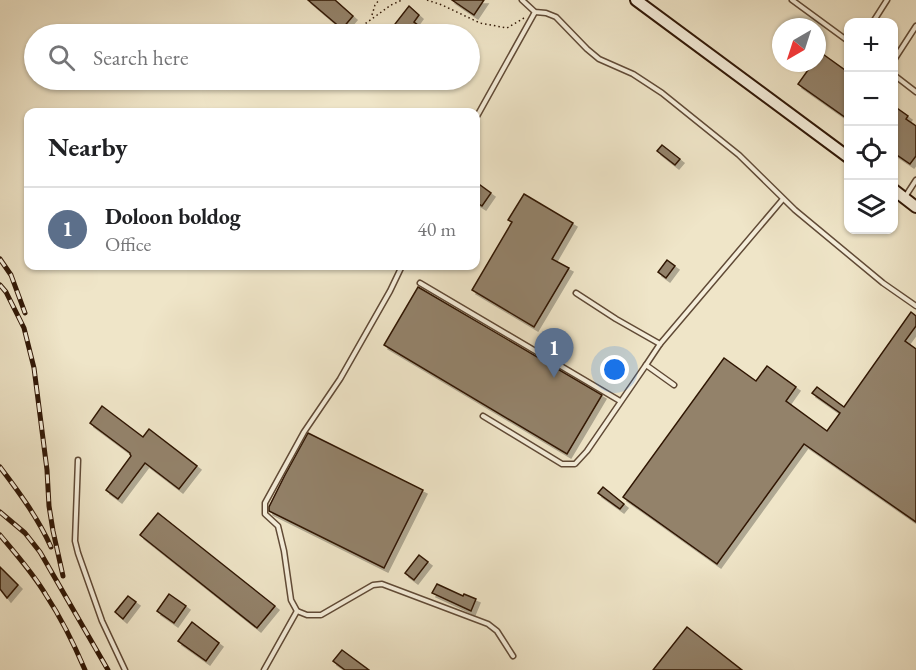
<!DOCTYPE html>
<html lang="en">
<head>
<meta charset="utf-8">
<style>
  :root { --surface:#fff; --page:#f2f2f2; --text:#202124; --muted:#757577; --line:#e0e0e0; --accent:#111827 }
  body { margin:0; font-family:"EB Garamond",serif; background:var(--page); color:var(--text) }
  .controls { position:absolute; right:18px; top:18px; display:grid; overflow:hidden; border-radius:12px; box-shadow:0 2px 4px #0004 }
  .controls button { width:54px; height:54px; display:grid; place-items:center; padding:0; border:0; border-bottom:2px solid var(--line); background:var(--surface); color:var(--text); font:30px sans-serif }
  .compass { position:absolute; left:772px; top:18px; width:54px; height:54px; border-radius:50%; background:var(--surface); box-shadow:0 2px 4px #0004; rotate:219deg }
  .you { position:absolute; left:615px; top:370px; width:21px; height:21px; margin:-15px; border:4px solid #fff; border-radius:50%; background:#1a73e8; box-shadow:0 0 0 9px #1a73e833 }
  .badge { display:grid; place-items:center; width:39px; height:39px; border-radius:50%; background:var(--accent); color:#fff; font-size:20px; font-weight:700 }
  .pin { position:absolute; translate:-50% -50px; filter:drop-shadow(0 2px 3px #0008) }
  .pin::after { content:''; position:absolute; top:32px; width:21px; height:18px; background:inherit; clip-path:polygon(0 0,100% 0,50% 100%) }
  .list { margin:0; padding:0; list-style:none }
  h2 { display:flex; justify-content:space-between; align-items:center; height:78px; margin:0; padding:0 24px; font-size:26px }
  h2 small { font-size:20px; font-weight:400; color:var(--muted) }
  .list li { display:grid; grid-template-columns:39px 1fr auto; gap:18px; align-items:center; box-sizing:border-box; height:84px; padding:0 24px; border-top:2px solid var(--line) }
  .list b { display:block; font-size:22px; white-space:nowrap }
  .list p { margin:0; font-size:20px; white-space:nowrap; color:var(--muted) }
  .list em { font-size:20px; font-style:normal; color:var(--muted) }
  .icon { flex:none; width:33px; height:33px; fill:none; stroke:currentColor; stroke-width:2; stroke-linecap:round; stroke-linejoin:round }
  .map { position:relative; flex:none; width:916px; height:670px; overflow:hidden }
  .search { position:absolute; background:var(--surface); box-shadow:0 2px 4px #0004; left:24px; top:24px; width:456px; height:66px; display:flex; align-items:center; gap:15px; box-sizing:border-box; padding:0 21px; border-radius:33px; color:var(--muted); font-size:22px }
  .panel { position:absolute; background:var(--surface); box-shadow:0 2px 4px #0004; left:24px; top:108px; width:456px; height:162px; border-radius:12px }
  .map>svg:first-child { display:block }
</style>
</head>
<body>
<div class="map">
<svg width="916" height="670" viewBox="0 0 916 670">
  <defs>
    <filter id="shadow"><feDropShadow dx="4" dy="4" stdDeviation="0" flood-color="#0004"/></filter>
  </defs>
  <rect width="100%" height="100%" fill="#efe5c8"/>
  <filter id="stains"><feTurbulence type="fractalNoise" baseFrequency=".00333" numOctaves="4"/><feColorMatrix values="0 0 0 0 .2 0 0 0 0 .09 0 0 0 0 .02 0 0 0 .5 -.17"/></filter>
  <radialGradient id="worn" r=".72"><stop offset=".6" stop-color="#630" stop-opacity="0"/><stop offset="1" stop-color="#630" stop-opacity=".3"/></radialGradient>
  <g fill="#93826b" stroke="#301706" stroke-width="1.5" filter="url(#shadow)">
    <path d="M308,0H335L353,16L342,29Z"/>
    <path d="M452,0H484L474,15Z"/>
    <path d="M409,6L419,15L414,22L430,34H408L395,24Z"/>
    <path d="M820,52L849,73V120L798,84L813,63H817V57Z"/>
    <path d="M894,106L908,116L906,119L916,126V156L910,164L894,153Z"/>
    <path d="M662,145L680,159L675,165L657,151Z"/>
    <path d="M476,182L491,193L482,206L476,202Z"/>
    <path d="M524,194L573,223L552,259L569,268L534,327L472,290L512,222L508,220Z"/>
    <path d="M667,260L675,266L666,278L658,272Z"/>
    <path d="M418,287L602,395L567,454L384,345Z"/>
    <path d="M911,312L916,316V326L905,341L916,349V522L804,444L717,564L623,497L724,358L756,381L767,366L796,387L786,401L827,431L840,413L812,393L817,387L844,407Z"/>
    <path d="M102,406L143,437L149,429L197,466L179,489L145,463L118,499L106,490L131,456L130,454V453L90,423Z"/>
    <path d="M308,433L423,490L384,568L269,511V507L285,475Z"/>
    <path d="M603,487L624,504L620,509L598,493Z"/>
    <path d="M158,513L275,606L257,628L140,535Z"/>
    <path d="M419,555L428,562L414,580L405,573Z"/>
    <path d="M0,567L18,585L7,598L0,589Z"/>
    <path d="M437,584L463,596L464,594L476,599L471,611L432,593Z"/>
    <path d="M169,594L186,606L174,623L157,611Z"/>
    <path d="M128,596L136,602L123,619L115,612Z"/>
    <path d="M192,622L219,643L206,661L178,641Z"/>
    <path d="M687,627L742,670H653Z"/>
    <path d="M342,650L369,670H345L333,661Z"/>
  </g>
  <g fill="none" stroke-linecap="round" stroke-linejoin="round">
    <defs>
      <g id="service">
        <path d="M522,0L535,12L546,13L556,17L587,49L599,59L633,74L662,93L739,155L795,210L883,283L916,306"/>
        <path d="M792,0L848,41"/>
        <path d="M873,22L887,0"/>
        <path d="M894,60L916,26"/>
        <path d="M894,75L916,92"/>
        <path d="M476,118L535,12"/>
        <path d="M905,197L916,180"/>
        <path d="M402,266L390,291L340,379L304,432L265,503V514L278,526L284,551L291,600L297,611L307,615H321L373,585L382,584L488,624L497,631L513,656"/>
        <path d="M420,283L620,401"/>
        <path d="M576,293L616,319L660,344"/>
        <path d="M674,385L646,365L660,344L783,199"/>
        <path d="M483,416L562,464H575L587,451L646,365"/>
        <path d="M78,460L75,541L78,553L102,621L125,670"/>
        <path d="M264,670L297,611"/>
      </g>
      <g id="secondary">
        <path d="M636,0L848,157"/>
        <path d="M894,190L916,207"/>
      </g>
    </defs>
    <use href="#service" stroke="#604a36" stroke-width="7"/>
    <use href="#secondary" stroke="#301706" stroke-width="14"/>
    <g stroke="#301706" stroke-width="1.5" stroke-dasharray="1.5 3" stroke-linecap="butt">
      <path d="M427,0L442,5L480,23L507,28L524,18"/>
      <path d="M372,15L375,5L379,0"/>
      <path d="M351,34L391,5L402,0"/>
      <path d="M347,80L351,90"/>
    </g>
    <use href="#service" stroke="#f5eedb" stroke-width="4"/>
    <use href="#secondary" stroke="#f5eedb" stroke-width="10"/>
    <defs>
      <g id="rail">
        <path d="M0,259L11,275L25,313"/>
        <path d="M0,285L6,292L24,328L34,368L47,470L49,506L53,531L63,576"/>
        <path d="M0,467C19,492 38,518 51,547"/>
        <path d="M0,512L25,533L40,552L108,670"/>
        <path d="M0,535C16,554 33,573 46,595C61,618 74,644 85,670"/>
      </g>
    </defs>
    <use href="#rail" stroke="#301706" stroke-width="5"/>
    <use href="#rail" stroke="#f5eedb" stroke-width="3" stroke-dasharray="9" stroke-linecap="butt"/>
  </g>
  <rect width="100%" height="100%" filter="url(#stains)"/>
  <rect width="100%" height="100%" fill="url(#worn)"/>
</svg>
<div class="controls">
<button>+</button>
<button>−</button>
<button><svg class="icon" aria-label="locate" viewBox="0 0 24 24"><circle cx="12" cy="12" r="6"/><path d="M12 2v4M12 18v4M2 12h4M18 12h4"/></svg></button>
<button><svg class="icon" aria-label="layers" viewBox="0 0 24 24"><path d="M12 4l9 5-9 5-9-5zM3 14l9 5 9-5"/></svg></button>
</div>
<svg class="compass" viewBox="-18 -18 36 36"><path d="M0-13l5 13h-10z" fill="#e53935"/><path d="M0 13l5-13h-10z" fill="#757577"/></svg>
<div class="you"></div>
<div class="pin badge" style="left:554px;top:378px;background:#5c6f8a">1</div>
<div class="search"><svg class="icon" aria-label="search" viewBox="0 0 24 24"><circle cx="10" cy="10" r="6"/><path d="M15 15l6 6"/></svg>Search here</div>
<section class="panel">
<h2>Nearby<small></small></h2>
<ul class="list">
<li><span class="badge" style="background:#5c6f8a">1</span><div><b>Doloon boldog</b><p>Office</p></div><em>40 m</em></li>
</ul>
</section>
</div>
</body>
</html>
